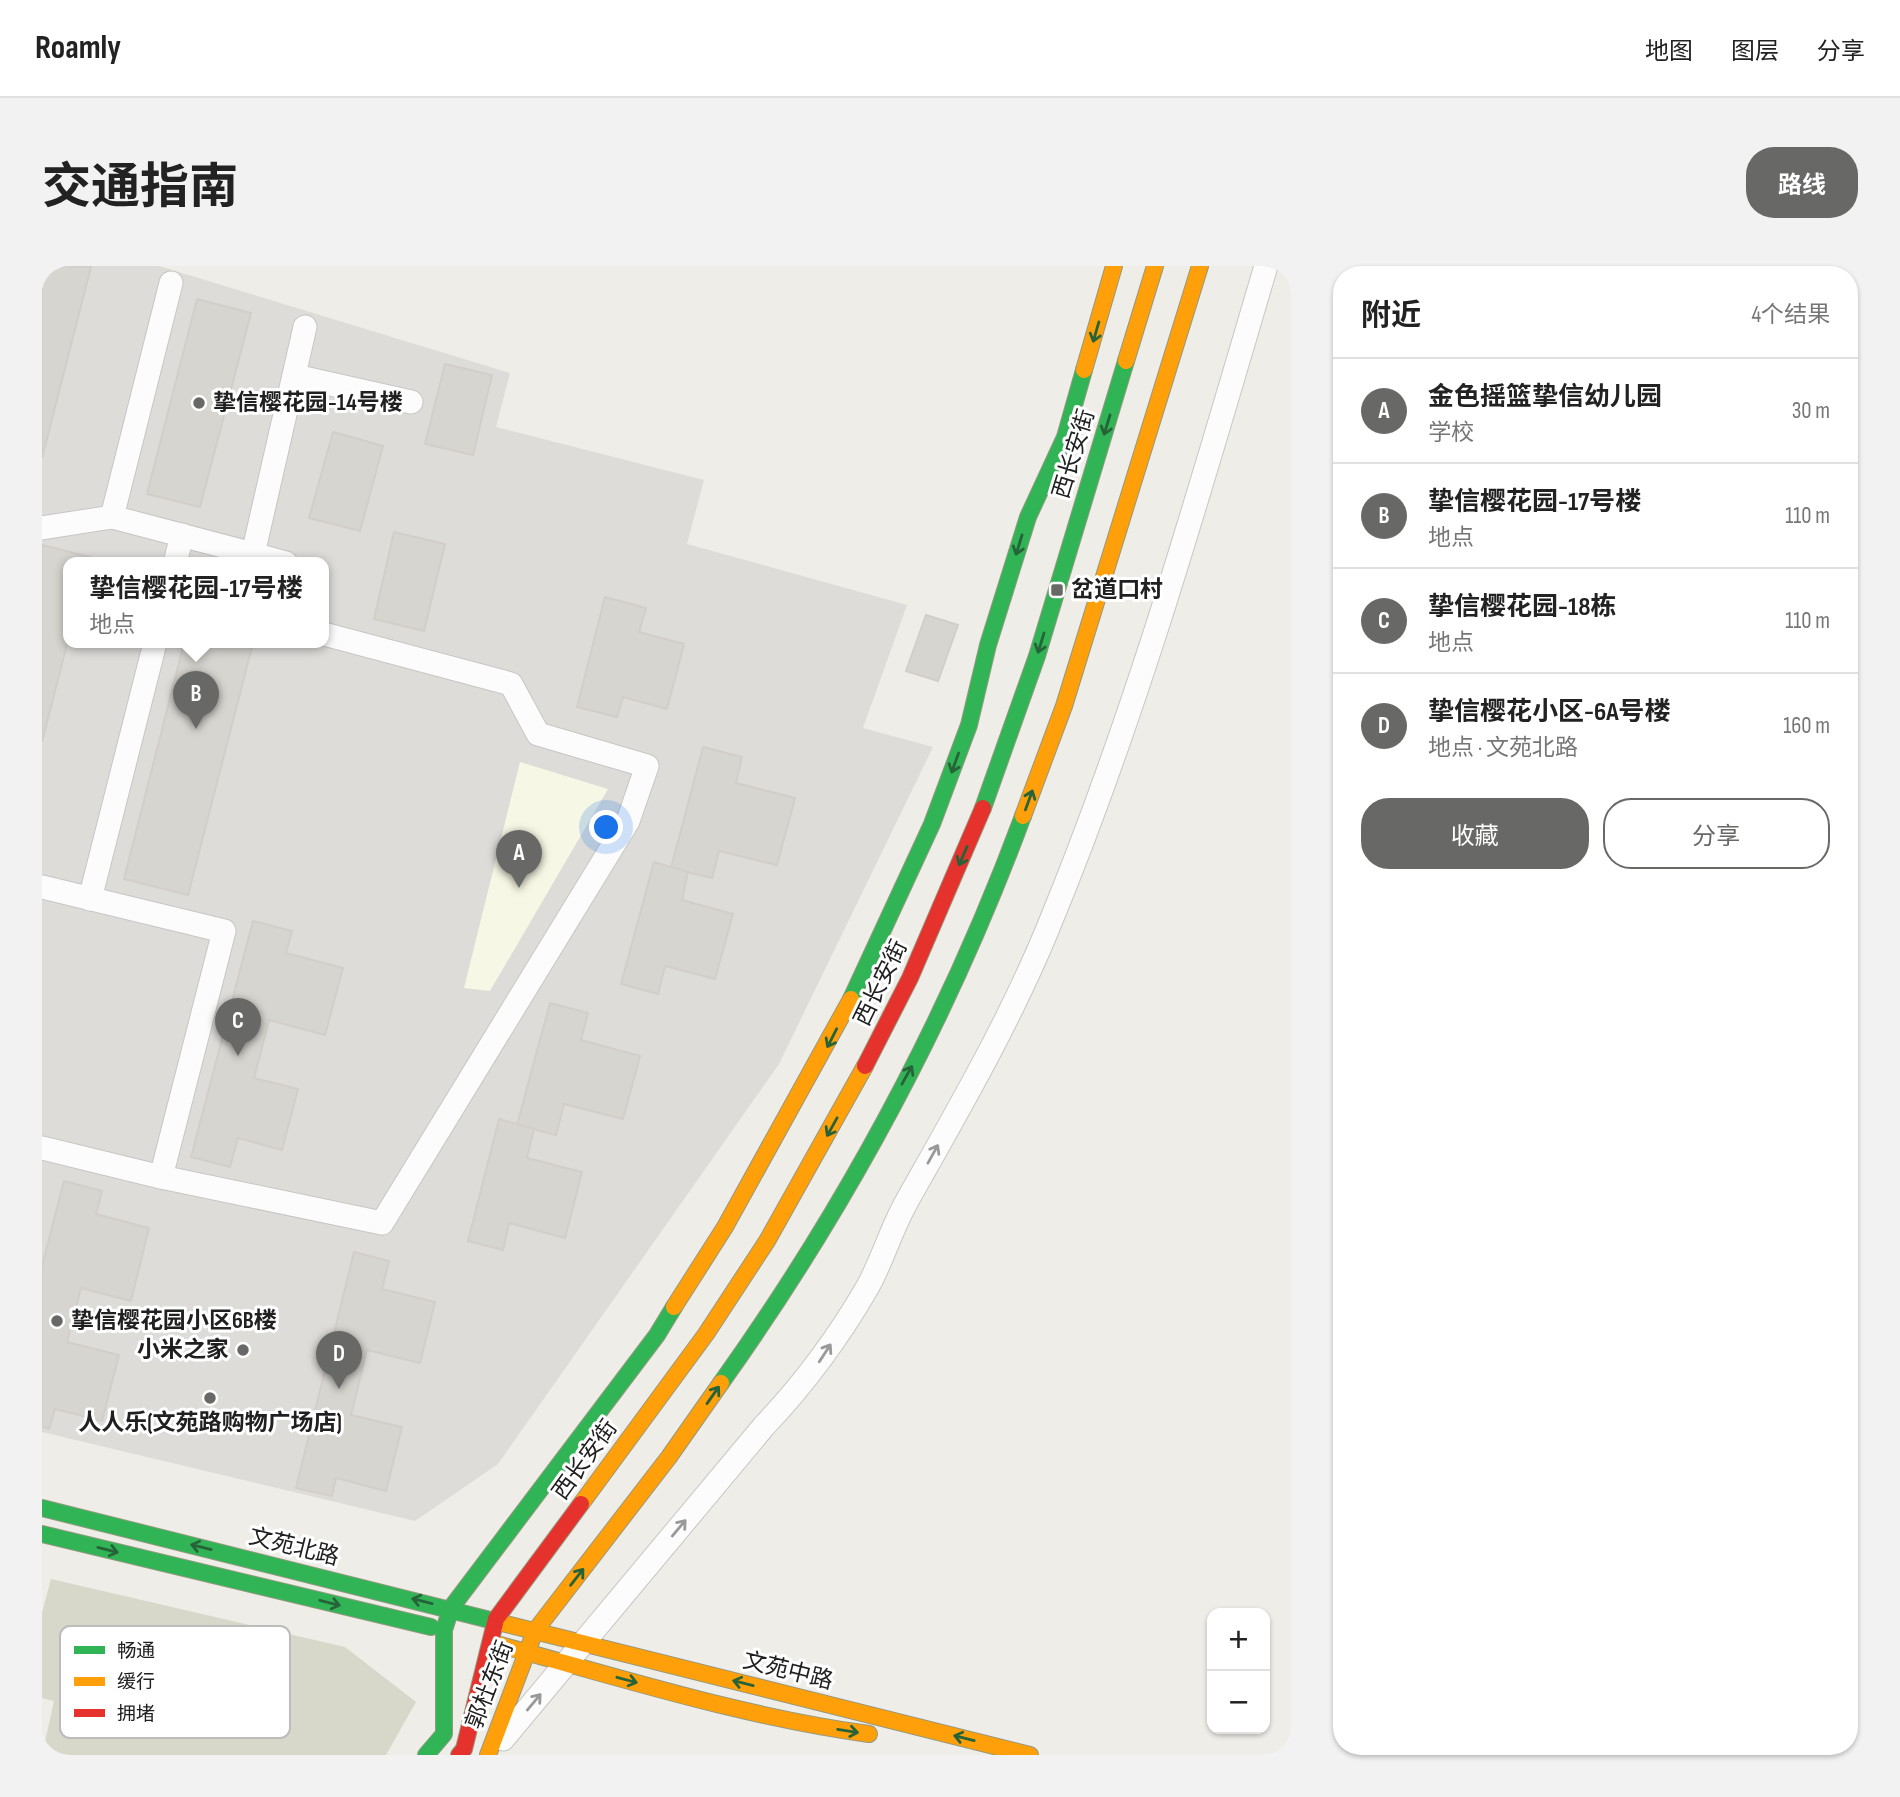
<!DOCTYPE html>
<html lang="zh">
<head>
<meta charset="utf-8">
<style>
  :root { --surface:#fff; --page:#f2f2f2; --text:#222; --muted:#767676; --line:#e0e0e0; --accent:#686866 }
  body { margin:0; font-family:"Sofia Sans Condensed","Noto Sans SC",sans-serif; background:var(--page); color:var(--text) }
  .controls { position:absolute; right:21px; bottom:21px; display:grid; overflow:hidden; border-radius:14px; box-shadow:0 2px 5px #0004 }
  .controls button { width:63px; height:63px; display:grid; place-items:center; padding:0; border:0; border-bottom:2px solid var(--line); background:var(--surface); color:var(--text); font:35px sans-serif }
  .you { position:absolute; left:565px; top:562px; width:24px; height:24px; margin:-18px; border:5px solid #fff; border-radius:50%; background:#1a73e8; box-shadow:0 0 0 10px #1a73e833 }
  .badge { display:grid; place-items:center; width:46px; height:46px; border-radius:50%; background:var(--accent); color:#fff; font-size:23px; font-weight:700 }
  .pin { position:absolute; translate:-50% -58px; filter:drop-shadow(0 2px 4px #0008) }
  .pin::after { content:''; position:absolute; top:37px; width:24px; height:21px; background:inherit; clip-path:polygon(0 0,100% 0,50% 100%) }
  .popup { position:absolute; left:21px; top:291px; width:266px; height:91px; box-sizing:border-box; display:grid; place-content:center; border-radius:14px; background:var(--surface); filter:drop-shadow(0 2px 5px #0005); font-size:23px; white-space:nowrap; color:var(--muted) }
  .popup b { font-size:26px; color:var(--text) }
  .popup::after { content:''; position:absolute; left:50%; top:100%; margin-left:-14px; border:14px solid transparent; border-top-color:var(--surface) }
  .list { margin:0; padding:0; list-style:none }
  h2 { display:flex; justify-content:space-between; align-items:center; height:91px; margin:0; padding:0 28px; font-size:30px }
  h2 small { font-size:23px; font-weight:400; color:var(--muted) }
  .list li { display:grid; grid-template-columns:46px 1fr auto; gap:21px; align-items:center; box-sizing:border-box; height:105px; padding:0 28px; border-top:2px solid var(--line) }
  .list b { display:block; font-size:26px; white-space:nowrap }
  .list p { margin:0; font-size:23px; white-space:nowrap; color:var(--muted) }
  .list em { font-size:23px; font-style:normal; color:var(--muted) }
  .actions { display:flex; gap:14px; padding:21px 28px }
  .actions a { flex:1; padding:16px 0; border:2px solid var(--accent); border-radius:28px; text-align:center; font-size:24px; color:var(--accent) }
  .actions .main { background:var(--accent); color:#fff }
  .map { position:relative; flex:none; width:1249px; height:1489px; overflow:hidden; border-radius:28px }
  header { display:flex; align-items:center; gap:42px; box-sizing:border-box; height:98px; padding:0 35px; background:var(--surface); border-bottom:2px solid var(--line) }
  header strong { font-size:33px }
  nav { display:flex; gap:38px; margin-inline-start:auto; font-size:24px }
  .intro { display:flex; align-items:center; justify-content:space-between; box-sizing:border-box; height:168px; padding:0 42px }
  h1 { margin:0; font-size:49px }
  .button { padding:18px 32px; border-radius:28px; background:var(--accent); color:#fff; font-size:24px; font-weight:700 }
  main { display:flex; gap:42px; padding:0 42px }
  aside { flex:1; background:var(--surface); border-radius:28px; box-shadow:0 2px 5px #0004 }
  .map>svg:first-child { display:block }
</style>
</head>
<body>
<header>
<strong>Roamly</strong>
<nav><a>地图</a><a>图层</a><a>分享</a></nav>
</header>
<div class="intro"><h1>交通指南</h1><a class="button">路线</a></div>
<main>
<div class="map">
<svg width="1249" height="1489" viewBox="0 0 1249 1489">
  <rect width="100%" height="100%" fill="#eeede8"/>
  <path fill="#dddcd9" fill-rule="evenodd" d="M0,0H117L468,107L454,161L662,214L645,278L865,339L821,462L891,481L737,798L456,1198L373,1255L0,1166ZM26,297H282V377H26Z"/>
  <path fill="#f6f7e4" d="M478,496L566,523L448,725L422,722Z"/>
  <path fill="#d7d8c9" d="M9,1313L303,1381L374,1436L344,1489H0L12,1435L0,1432V1347Z"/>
  <g fill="#d7d5d0" stroke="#d2cec9" stroke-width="2">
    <path d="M0,0L49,1L0,192Z"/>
    <path d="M155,33L209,47L158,241L105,228Z"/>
    <path d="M403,98L450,109L431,189L383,178Z"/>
    <path d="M291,166L341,180L318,265L267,252Z"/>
    <path d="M352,266L403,278L382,365L332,353Z"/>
    <path d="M0,279L48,291L46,297H26V374L0,476Z"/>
    <path d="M563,331L604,342L597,366L642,378L625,443L581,431L575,451L535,441Z"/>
    <path d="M884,349L916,359L896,415L864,405Z"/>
    <path d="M142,377H211L146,629L82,613Z"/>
    <path d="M661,481L700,491L694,517L753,532L735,599L677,585L670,612L629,602Z"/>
    <path d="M612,596L646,606L640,634L691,648L673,713L623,700L616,728L579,718Z"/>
    <path d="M211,655L250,665L244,687L301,702L283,769L227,754L212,812L256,823L240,884L196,872L188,901L149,891Z"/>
    <path d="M508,737L546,747L539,774L598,790L581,853L522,838L514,869L475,859Z"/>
    <path d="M457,853L492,863L485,892L540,906L523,972L467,957L461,984L426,975Z"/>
    <path d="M22,915L60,925L54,948L107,962L89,1035L39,1022L25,1076L77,1089L60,1155L13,1143L7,1163L0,1161V1000Z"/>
    <path d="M312,986L347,995L340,1023L393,1036L378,1097L325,1084L309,1149L360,1161L344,1225L294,1212L290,1230L254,1222Z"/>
  </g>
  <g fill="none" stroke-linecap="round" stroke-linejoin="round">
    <defs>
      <g id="street">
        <path d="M253,110L369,136"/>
        <path d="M70,251L129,17"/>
        <path d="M0,262L70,251L211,288L263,61"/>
        <path d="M211,288L244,297"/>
        <path d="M133,297L140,269"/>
        <path d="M0,621L182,665L119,911L0,882"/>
        <path d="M48,633L113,377"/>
        <path d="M119,911L340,957L586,555L605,500L496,468L469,418L282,368"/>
        <path d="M461,1473L722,1160C762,1118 796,1072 825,1022C840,996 849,963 865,935C915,846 967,757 1006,662C1095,447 1158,223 1224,0"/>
      </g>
      <g id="fast">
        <path d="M941,542L995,390L1084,95"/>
        <path d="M809,733L890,558L927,459L946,379L986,251L1023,171L1042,104"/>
        <path d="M679,1117C803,943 907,750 981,550"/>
        <path d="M0,1242L460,1357"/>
        <path d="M0,1268L389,1361"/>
        <path d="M384,1489L402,1468V1364L409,1342L615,1069L632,1041"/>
      </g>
      <g id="slow">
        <path d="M1084,95L1113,0"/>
        <path d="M1042,104L1072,0"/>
        <path d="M981,550L1022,440L1158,0"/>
        <path d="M632,1041L683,961L809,733"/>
        <path d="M539,1238L664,1068L725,975L823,800"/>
        <path d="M460,1357L988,1489"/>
        <path d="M458,1379C579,1412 702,1451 827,1468"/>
        <path d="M446,1489L493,1365L627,1191L679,1117"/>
      </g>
      <g id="jam">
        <path d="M823,800L868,712L941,542"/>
        <path d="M417,1489L422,1483L454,1353L539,1238"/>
      </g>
    </defs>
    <use href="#street" stroke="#c7c6c4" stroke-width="25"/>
    <use href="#fast" stroke="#95997f" stroke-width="18"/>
    <use href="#slow" stroke="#95997f" stroke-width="18"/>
    <use href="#jam" stroke="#95997f" stroke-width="18"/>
    <use href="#street" stroke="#fcfcfc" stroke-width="23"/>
    <use href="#fast" stroke="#30b455" stroke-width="16"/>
    <use href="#slow" stroke="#ff9f0a" stroke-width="16"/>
    <use href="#jam" stroke="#e5322d" stroke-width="16"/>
  </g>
  <defs><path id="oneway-shaft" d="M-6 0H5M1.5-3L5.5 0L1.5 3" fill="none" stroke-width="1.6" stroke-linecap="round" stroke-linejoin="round" transform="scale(1.75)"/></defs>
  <g stroke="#276338">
    <use href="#oneway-shaft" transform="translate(1054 66) rotate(106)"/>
    <use href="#oneway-shaft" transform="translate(1065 159) rotate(107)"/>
    <use href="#oneway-shaft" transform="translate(977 279) rotate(107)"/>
    <use href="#oneway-shaft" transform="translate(999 377) rotate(107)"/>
    <use href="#oneway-shaft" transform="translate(913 497) rotate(110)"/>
    <use href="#oneway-shaft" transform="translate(987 534) rotate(-70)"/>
    <use href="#oneway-shaft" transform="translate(921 590) rotate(113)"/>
    <use href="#oneway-shaft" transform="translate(790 772) rotate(117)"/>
    <use href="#oneway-shaft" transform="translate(865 809) rotate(-61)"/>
    <use href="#oneway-shaft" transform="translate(790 861) rotate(119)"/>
    <use href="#oneway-shaft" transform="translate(671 1129) rotate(-55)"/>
    <use href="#oneway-shaft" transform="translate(159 1281) rotate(-166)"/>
    <use href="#oneway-shaft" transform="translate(66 1284) rotate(14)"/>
    <use href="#oneway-shaft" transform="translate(535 1311) rotate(-52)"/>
    <use href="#oneway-shaft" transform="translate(380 1335) rotate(-166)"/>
    <use href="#oneway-shaft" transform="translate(288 1337) rotate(14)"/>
    <use href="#oneway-shaft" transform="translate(585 1414) rotate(15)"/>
    <use href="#oneway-shaft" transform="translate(701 1417) rotate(-166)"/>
    <use href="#oneway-shaft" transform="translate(806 1465) rotate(9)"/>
    <use href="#oneway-shaft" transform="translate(922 1472) rotate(-166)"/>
  </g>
  <g stroke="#999">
    <use href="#oneway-shaft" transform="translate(891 888) rotate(-61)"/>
    <use href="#oneway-shaft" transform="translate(783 1087) rotate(-57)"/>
    <use href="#oneway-shaft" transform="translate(637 1262) rotate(-50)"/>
    <use href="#oneway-shaft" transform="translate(492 1436) rotate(-50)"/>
  </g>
  <g fill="#686866" stroke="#fff" stroke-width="2.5">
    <circle cx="157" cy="137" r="7"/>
    <rect x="1008" y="317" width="14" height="14" rx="3.5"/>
    <circle cx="15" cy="1055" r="7"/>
    <circle cx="201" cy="1084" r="7"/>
    <circle cx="168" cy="1132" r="7"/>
  </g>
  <g text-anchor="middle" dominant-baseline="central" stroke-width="6" stroke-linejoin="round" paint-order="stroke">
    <g font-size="23" font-weight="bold" fill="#202020" stroke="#fff" text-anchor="start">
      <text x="171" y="137">挚信樱花园-14号楼</text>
      <text x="1029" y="324">岔道口村</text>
      <text x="29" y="1055">挚信樱花园小区6B楼</text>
      <text x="187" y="1084" text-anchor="end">小米之家</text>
      <text x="168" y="1157" text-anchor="middle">人人乐(文苑路购物广场店)</text>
    </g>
    <g font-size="23" fill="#202020" stroke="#fff">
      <text transform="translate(1032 188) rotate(-73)">西长安街</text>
      <text transform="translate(839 717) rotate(-64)">西长安街</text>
      <text transform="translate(543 1194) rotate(-54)">西长安街</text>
      <text transform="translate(252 1281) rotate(14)">文苑北路</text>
      <text transform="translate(746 1405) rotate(14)">文苑中路</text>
      <text transform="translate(448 1419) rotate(-69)">郭杜东街</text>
    </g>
  </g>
  <rect x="18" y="1360" width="230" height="112" rx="10" fill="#fff" stroke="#bcbcbc" stroke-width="2"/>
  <rect x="32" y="1380" width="31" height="8" fill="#30b455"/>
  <rect x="32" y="1411" width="31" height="9" fill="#ff9f0a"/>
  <rect x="32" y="1443" width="31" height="8" fill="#e5322d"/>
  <g font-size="19" fill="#202020">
    <text x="75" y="1391">畅通</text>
    <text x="75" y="1422">缓行</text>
    <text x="75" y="1454">拥堵</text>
  </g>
</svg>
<div class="controls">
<button>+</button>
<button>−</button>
</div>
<div class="you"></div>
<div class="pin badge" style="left:477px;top:622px">A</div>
<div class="pin badge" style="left:154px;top:463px">B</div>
<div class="popup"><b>挚信樱花园-17号楼</b>地点</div>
<div class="pin badge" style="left:196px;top:790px">C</div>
<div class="pin badge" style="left:297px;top:1123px">D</div>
</div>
<aside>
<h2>附近<small>4个结果</small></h2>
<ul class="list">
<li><span class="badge">A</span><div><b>金色摇篮挚信幼儿园</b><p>学校</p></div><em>30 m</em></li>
<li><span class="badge">B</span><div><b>挚信樱花园-17号楼</b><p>地点</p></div><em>110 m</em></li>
<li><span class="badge">C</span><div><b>挚信樱花园-18栋</b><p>地点</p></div><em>110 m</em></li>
<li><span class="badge">D</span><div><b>挚信樱花小区-6A号楼</b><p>地点 · 文苑北路</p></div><em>160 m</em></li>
</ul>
<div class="actions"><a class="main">收藏</a><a>分享</a></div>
</aside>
</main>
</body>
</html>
